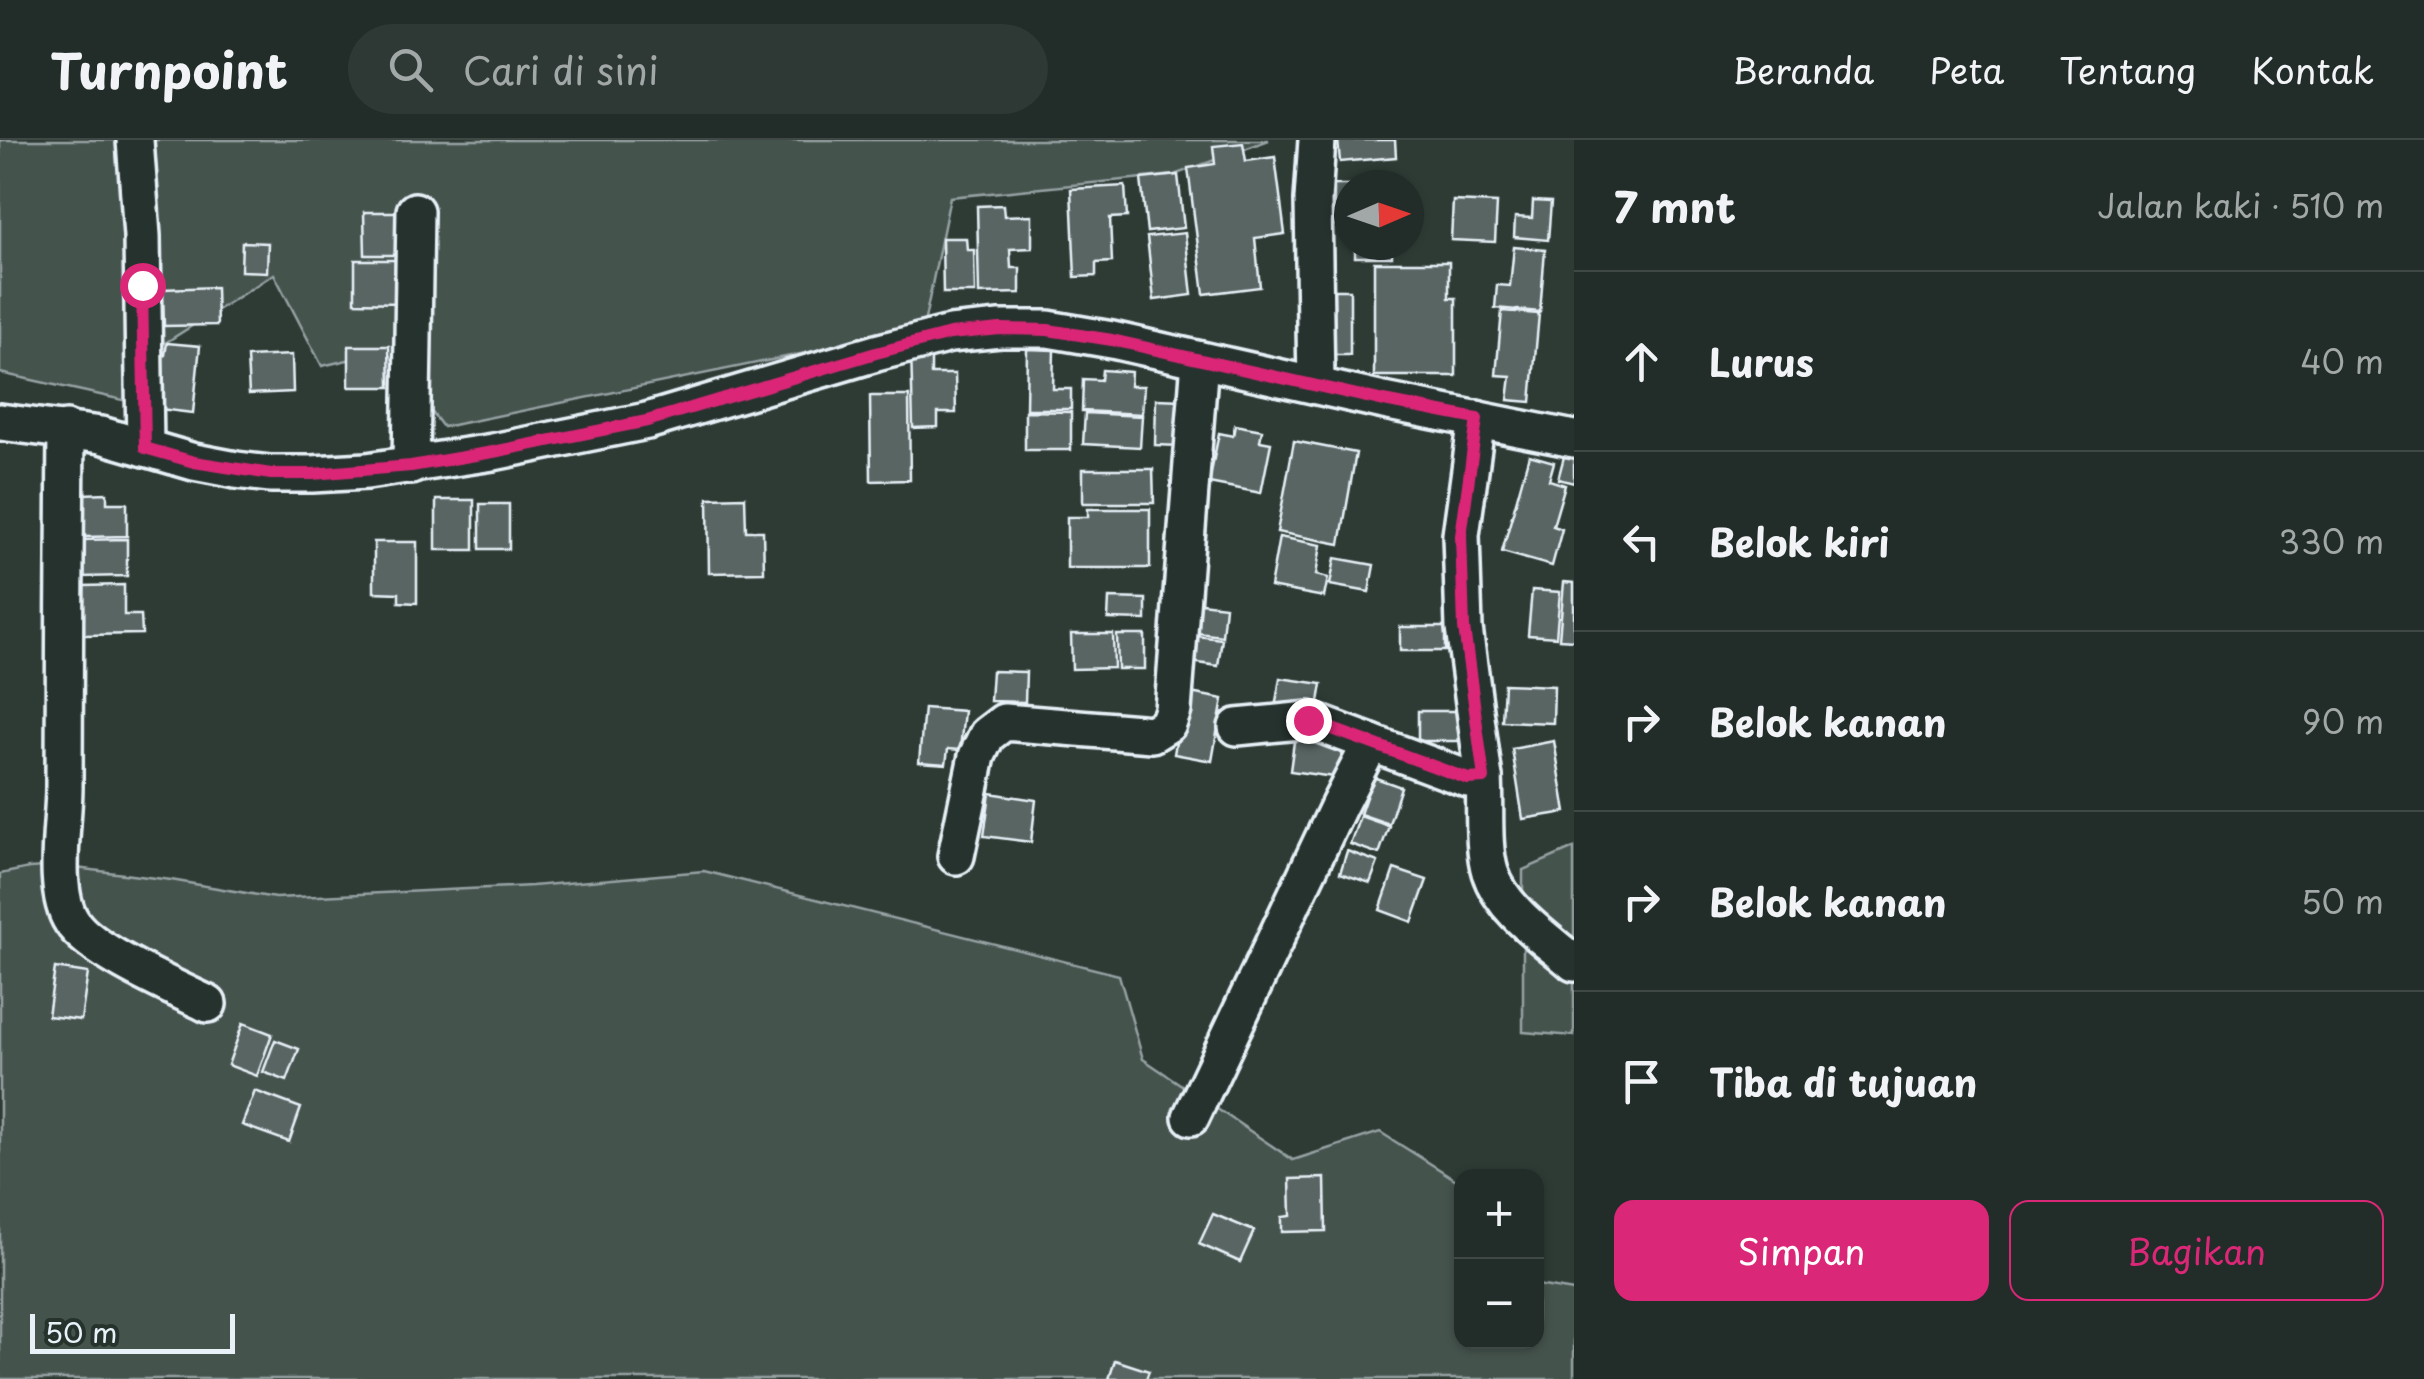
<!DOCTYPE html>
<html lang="id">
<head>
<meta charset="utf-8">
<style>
  :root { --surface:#222c28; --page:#2e3834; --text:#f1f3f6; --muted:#a2a7a8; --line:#3f4845; --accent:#db2777 }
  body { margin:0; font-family:"Playpen Sans",sans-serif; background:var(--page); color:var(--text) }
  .controls { position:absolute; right:30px; bottom:30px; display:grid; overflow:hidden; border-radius:20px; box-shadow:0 2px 8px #0004 }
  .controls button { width:90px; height:90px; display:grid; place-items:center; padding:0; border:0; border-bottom:2px solid var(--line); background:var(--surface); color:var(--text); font:50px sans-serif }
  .compass { position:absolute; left:1334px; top:30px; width:90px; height:90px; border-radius:50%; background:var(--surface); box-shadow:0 2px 8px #0004; rotate:88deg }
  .scale { position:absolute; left:30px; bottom:25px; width:205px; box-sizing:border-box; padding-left:10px; border:5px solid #e8f1f8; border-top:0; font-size:28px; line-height:35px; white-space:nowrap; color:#e8f1f8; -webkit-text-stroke:8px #26332d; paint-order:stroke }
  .stop { position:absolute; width:30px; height:30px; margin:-22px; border:8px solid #db2777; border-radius:50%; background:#fff }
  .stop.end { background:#db2777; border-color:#fff; box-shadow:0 2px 10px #0008 }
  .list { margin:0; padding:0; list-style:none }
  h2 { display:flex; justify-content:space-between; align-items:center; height:130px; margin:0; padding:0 40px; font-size:42px }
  h2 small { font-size:32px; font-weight:400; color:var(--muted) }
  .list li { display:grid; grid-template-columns:65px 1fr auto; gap:30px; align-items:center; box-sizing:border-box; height:180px; padding:0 40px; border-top:2px solid var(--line) }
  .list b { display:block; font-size:38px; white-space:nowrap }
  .list em { font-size:32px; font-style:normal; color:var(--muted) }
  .actions { display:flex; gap:20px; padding:30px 40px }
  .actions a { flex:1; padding:22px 0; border:2px solid var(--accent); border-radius:20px; text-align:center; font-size:35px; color:var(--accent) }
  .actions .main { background:var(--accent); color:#fff }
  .icon { flex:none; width:55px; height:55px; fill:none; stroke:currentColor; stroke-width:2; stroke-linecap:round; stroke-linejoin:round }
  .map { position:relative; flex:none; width:1574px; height:1239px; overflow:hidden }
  header { display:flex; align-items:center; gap:60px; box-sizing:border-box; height:140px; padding:0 50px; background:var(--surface); border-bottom:2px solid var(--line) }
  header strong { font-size:48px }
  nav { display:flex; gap:55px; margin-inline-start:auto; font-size:35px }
  .search { width:700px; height:90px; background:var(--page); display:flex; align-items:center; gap:25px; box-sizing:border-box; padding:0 35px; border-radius:55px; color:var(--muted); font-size:38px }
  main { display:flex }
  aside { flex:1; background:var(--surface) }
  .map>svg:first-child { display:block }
</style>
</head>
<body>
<header>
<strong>Turnpoint</strong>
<div class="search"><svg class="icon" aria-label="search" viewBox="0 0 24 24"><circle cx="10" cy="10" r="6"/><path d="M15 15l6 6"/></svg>Cari di sini</div>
<nav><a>Beranda</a><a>Peta</a><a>Tentang</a><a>Kontak</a></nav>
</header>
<main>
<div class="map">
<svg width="1574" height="1239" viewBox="0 0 1574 1239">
  <rect width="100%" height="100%" fill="#2e3b35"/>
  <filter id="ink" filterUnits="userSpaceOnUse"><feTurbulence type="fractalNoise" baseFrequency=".01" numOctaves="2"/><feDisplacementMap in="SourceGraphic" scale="20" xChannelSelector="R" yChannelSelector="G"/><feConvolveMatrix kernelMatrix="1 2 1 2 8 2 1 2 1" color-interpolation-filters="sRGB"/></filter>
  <g filter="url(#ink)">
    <g fill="#45524e" stroke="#96a2a3" stroke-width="2.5">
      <path d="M0,0H1269L1174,35L950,57L923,189L443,287L386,211L322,226L274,134L146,215L132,262L0,233Z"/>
      <path d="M1574,708V896L1523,892V730Z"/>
      <path d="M60,726L171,740L275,758L532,746L704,731L1119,835L1143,919L1293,1020L1380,992L1461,1043L1462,1202H1536L1537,1145L1574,1151V1239H0V734L29,728Z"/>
    </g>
    <g fill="#596563" stroke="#e8f1f8" stroke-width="2.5">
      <path d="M1338,0H1395L1396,17L1340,22Z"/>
      <path d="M1243,3L1246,21L1275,17L1285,94L1255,98L1260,147L1204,154L1188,28L1215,24L1213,6Z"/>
      <path d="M1178,35L1184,88L1147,92L1141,39Z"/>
      <rect x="1334" y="45" width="15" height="40"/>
      <path d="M1125,46L1127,77L1110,78L1112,122L1096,123V136L1075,137L1071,49Z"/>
      <path d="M1453,61L1497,63L1495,102L1451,100Z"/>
      <path d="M1533,61L1551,62L1548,100L1514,97L1515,77L1532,78Z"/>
      <path d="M1003,65L1004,76L1032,75V108L1010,109L1011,128H1020V153L979,154L977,66Z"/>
      <path d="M364,72H404V115H365Z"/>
      <path d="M1185,93L1192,155L1154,160L1147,97Z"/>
      <path d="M942,98H966L967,110H974L975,153H943Z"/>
      <path d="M242,102L268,103L267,132L241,131Z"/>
      <rect x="1355" y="105" width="37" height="12"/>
      <path d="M1514,107L1545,110L1540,172L1495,168L1497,145L1510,146Z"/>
      <path d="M355,120H401V163L355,162Z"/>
      <path d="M1374,122H1449V158H1456V236H1374Z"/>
      <path d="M216,147L217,185L164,186L163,149Z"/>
      <rect x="1320" y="150" width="30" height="65"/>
      <path d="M1502,171L1539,174L1531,262L1508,260L1511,236L1496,235Z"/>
      <path d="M167,203L200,206L193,273L151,268L156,214L165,215Z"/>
      <path d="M349,206H389L390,247H349Z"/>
      <path d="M911,207H931V234H955L956,273H938V287L913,288Z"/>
      <path d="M1027,209L1054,210L1053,249H1071V269H1026Z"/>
      <path d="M292,215L293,252L249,254L247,217Z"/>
      <path d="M1102,230L1131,232L1130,246H1144L1142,274L1082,271L1083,239L1101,240Z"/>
      <path d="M870,256H909L910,340L871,341Z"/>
      <path d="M1156,259L1183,260L1181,306L1155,305Z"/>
      <path d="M1025,271L1071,272V310H1025Z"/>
      <path d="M1085,273L1142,276L1140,307L1083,304Z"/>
      <path d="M1235,285L1262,290L1260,301L1271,303L1261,353L1209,343L1219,293L1233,296Z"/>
      <path d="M1294,301L1356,313L1340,404L1277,392Z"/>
      <path d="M1566,309L1574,311V343L1558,339Z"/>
      <path d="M1529,315L1554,322L1549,340L1565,345L1553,386L1562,389L1552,426L1502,412Z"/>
      <path d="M1083,329H1153L1154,363H1083Z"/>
      <path d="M107,353V363H127V396L84,397L83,354Z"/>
      <path d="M745,357L746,391H763L764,432L709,433L708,358Z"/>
      <rect x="436" y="360" width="38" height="50"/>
      <rect x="480" y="364" width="29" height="45"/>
      <path d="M1088,369H1150V428H1067V377H1088Z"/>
      <path d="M1279,397L1321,405L1316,435L1328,438L1324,457L1270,447Z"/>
      <path d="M127,399V436L80,437V400Z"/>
      <path d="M374,402H417V463L399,462V453L374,452Z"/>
      <path d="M1335,418L1374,425L1369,452L1330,445Z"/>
      <path d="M1564,442L1574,443V500L1559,499Z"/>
      <path d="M124,445V475H141L142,494L84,495L83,446Z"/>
      <path d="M1532,450L1560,452L1556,497L1528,495Z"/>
      <path d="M1109,458L1146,459V480L1108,479Z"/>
      <path d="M1193,462L1225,466L1222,496L1189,492Z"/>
      <rect x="1400" y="487" width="45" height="24"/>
      <path d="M1071,494H1113L1114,528L1072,529Z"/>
      <path d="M1117,495H1145V529H1118Z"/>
      <path d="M1188,495L1222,499L1218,526L1185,521Z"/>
      <path d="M992,531L1026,532L1025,562L990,561Z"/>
      <path d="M1280,538L1322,544L1317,574L1275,568Z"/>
      <path d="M1504,544L1554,546L1553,583L1502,581Z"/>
      <path d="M1185,552L1223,559L1212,621L1174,614Z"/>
      <path d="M924,568L964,571L960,610L948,609L946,624L919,622Z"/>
      <rect x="1418" y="571" width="41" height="30"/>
      <path d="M1296,587L1353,607L1348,639L1290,631Z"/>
      <path d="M1554,601L1566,672L1523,679L1512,609Z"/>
      <path d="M1373,637L1401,647L1389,684L1360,674Z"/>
      <path d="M990,653L1036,660L1031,702L984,696Z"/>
      <path d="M1360,676L1389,686L1379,714L1350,704Z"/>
      <path d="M1347,711L1378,722L1370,743L1340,733Z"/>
      <path d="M1394,729L1427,740L1412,782L1380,770Z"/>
      <path d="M55,828L88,833L81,880L48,876Z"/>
      <path d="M243,883L272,894L257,936L228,925Z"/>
      <path d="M275,900L299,909L287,941L263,932Z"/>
      <path d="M255,951L301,968L289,1002L242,985Z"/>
      <path d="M1325,1038L1326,1091L1282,1092V1077L1291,1076L1290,1039Z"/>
      <path d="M1213,1074L1254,1091L1240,1122L1199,1104Z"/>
      <path d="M1115,1220L1149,1231L1146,1239H1109Z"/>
    </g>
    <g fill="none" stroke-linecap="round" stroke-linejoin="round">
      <defs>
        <g id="minor">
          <path d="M135,0L142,96L145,308"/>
          <path d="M1316,245L1313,60L1317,0"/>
          <path d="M0,282L101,295L194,322L236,330L271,334H312L367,331L493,312L647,281L876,213L950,194L1000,189H1048L1112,200L1384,261L1574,299"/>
          <path d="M66,289C65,408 64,528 64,647C64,684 51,750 72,782C90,811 175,848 208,864"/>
          <path d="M411,326L415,71"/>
          <path d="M1237,587L1309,580L1468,639L1484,638L1464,488L1461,395L1477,279"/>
          <path d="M1484,638C1486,666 1482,705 1490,732C1502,770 1545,798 1574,823"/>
          <path d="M956,716L977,616L987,595L1004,582L1152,594L1168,584L1173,570L1200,220"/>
          <path d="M1191,977L1339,665L1371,603"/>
        </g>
      </defs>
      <use href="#minor" stroke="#e8f1f8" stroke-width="42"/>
      <use href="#minor" stroke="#26332d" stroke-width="35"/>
    </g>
  </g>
  <g fill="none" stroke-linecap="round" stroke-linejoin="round" filter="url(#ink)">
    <path stroke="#db2777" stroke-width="12" d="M142,145L145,308L194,322L271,334H312L411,326L493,312L647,281L876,213L950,194L1000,189L1048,190L1112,200L1384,261L1477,279L1461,396L1464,488L1484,638L1468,639L1308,580"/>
  </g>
</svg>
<div class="controls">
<button>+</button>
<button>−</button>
</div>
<svg class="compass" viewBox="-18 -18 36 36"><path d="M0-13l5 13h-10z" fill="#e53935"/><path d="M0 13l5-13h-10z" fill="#a2a7a8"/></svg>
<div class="scale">50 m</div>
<div class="stop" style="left:142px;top:145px"></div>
<div class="stop end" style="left:1308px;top:580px"></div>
</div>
<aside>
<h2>7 mnt<small>Jalan kaki · 510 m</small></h2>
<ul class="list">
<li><svg class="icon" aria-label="ahead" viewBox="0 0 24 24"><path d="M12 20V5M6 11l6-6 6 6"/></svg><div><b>Lurus</b></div><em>40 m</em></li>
<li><svg class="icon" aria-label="left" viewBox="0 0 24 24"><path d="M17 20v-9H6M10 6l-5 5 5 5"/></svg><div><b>Belok kiri</b></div><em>330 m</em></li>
<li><svg class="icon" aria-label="right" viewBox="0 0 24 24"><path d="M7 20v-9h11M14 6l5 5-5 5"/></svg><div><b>Belok kanan</b></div><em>90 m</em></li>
<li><svg class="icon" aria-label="right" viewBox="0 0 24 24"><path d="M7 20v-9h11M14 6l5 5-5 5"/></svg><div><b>Belok kanan</b></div><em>50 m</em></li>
<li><svg class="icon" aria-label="arrive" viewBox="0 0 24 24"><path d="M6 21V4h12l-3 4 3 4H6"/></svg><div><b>Tiba di tujuan</b></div></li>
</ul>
<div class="actions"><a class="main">Simpan</a><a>Bagikan</a></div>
</aside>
</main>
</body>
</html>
